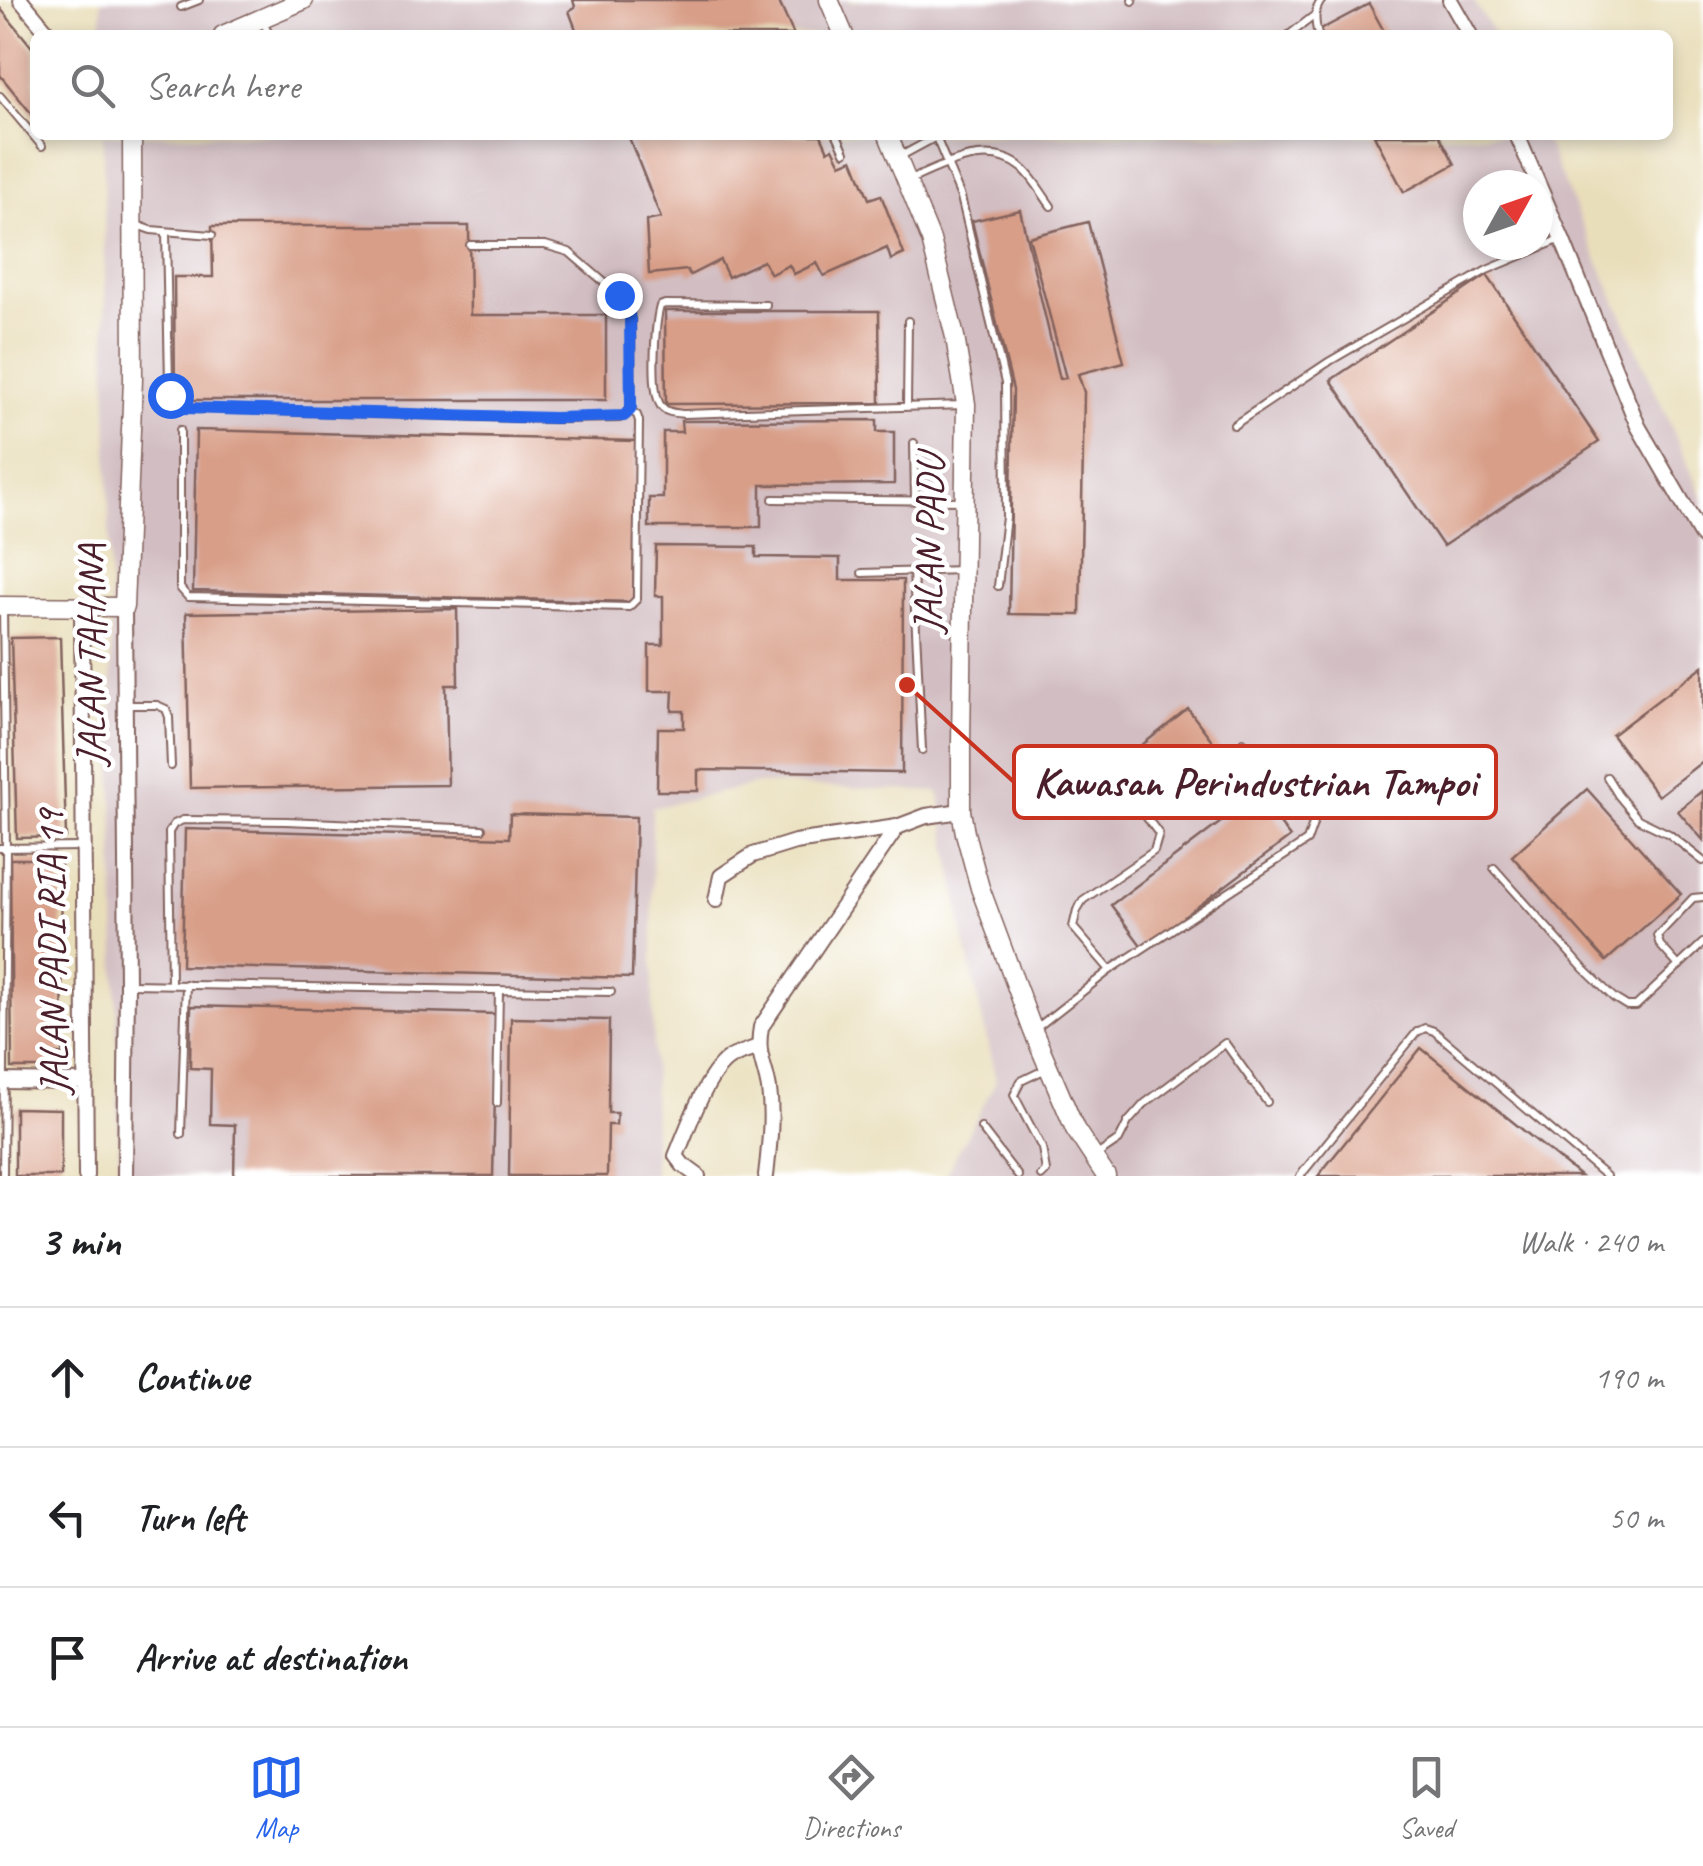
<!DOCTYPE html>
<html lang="en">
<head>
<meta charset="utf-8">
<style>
  :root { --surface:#fff; --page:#f2f2f2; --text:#202124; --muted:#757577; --line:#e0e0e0; --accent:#2563eb }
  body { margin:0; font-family:Caveat,sans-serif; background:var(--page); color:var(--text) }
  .compass { position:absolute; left:1463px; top:170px; width:90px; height:90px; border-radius:50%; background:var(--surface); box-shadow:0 5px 15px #0003; rotate:50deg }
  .stop { position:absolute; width:30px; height:30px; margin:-22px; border:8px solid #2563eb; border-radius:50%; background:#fff }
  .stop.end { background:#2563eb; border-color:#fff; box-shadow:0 2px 10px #0008 }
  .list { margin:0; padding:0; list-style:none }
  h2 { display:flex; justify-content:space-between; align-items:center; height:130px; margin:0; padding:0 40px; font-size:42px }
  h2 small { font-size:32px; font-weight:400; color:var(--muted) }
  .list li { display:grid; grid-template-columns:65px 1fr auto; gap:30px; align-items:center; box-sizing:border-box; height:140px; padding:0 40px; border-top:2px solid var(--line) }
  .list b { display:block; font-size:38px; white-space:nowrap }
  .list em { font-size:32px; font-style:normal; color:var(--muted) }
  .icon { flex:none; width:55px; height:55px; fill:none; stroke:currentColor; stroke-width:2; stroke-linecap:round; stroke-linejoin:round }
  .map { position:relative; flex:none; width:1703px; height:1176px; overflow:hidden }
  .search { position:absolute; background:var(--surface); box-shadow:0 5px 15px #0003; left:30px; right:30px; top:30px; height:110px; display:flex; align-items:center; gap:25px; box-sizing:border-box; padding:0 35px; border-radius:15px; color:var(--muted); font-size:38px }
  .sheet { height:550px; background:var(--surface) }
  nav { display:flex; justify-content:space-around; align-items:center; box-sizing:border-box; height:140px; border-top:2px solid var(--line); background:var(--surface); font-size:28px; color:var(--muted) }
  nav a { display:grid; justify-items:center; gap:5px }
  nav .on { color:var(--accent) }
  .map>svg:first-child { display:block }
</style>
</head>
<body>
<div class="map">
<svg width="1703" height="1176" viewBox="0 0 1703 1176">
  <rect width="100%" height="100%" fill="#fff"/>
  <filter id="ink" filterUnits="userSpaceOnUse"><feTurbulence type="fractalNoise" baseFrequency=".01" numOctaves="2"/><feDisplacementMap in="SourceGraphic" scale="20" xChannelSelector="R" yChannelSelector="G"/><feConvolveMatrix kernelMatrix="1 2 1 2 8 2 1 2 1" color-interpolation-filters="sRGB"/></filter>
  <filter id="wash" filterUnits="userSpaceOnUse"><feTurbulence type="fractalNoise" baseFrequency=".0048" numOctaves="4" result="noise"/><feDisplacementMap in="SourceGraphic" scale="40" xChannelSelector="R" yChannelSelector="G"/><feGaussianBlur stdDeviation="2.25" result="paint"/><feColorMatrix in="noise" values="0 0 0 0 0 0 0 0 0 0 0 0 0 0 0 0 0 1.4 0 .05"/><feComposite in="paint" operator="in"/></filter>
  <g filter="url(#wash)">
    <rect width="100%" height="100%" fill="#e9deba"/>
    <g fill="#d2bec2" fill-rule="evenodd">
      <path d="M101,0H850L851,2L861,0H1473L1495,35H102Z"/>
      <path d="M103,135H1543L1703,499V1176H945L996,1081L963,933L939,792L758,784L652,808L654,1176H119ZM1478,185H1538V245H1478Z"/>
    </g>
    <g id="blocks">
      <g fill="#d89e87">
        <path d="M573,0H778L794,35H578L569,11L575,7Z"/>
        <path d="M1369,4L1386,35H1320L1318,31Z"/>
        <path d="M0,8L35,51V118L0,75Z"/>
        <path d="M628,135H821L828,151L833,148L841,164L853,159L869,199L881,195L904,254L891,260L887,248L824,276L817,263L794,274L789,265L771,274L763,261L728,277L720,260L690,275L687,270L649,274L646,221L661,218Z"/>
        <path d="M1374,135H1439L1455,164L1404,192Z"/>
        <path d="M1020,210L1060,379L1066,378L1029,237L1088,222L1124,362L1078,374L1084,392L1080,615L1009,614L1013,390L972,221Z"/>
        <path d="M212,226H469L470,315H606V400H175L174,277H213Z"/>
        <path d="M1487,275L1599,442L1443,546L1331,380Z"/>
        <path d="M665,311H879L880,403L666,404Z"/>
        <path d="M877,420V432H894V484L761,485V527H649V498H663V432H682L681,421Z"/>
        <path d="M196,430L636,441L633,602L193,591Z"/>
        <path d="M656,546L756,547V557L840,558V580H903L902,773L698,770V791H657L658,728H684V711H672L673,691H649V645H663V596H655Z"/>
        <path d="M457,609L458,685H446L448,785L190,788L186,613Z"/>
        <path d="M60,637L66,837L17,838L11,638Z"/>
        <path d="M1703,666V761L1658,796L1612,735Z"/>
        <path d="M1188,709L1233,768L1178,811L1133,752Z"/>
        <path d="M1587,789L1681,894L1606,961L1512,856Z"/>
        <path d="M1703,790V840L1678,811Z"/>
        <path d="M1258,794L1290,837L1143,948L1111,905Z"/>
        <path d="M510,814L636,817L632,978L182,966L185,829L509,838Z"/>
        <path d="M10,859H61L63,1054H53V1068H12Z"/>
        <path d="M191,1006L497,1014L493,1176H234L235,1125L210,1124L211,1069L190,1068Z"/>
        <path d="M511,1018L609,1020L608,1113H617L616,1125H608L607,1176H509Z"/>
        <path d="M1421,1048L1580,1176H1318Z"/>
        <path d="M15,1108L61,1109V1176H15Z"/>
      </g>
    </g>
  </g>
  <g filter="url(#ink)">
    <use href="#blocks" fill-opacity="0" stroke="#82625d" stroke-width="2.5"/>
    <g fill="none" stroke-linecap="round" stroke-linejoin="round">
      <defs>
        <g id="service">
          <path d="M1132,0L1133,1"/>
          <path d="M181,7L199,0"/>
          <path d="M262,18L269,35"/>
          <path d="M1289,35L1315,15"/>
          <path d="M1318,35C1315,23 1313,10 1322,0"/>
          <path d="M0,96L42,146"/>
          <path d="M837,135L845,152"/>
          <path d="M935,135L961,197L1005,383L1006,517L998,586"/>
          <path d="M899,157L936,137"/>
          <path d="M908,181C941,166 988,140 1022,168C1033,177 1042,194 1051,206"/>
          <path d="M137,225L151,230L212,235"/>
          <path d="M166,232L169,383L173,405L185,408L554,419L619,418L627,414L631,406V320L627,308L619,295L569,252L545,245H470"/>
          <path d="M766,305L665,304L660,306C655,324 650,391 661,406C666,413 676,413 684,414L964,405"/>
          <path d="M907,406L908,321"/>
          <path d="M1234,425L1330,361L1487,270L1561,239"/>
          <path d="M180,430V588L188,597L629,607L637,599L639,421L637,415L630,410"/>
          <path d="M914,443L915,500"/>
          <path d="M773,499L964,501"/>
          <path d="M913,571L922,750"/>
          <path d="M862,573L963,570"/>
          <path d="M3,607L6,848L3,1176"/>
          <path d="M125,705H157L166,709L169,717L171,766"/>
          <path d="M1607,777L1618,795L1638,819L1669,834L1703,861"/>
          <path d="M0,848L82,847"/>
          <path d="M1494,868L1583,968L1614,998L1627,1006H1636L1703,943"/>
          <path d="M1679,966L1660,945L1657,936L1693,898L1703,897"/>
          <path d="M1110,970L1073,927L1077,910L1083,900L1154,851L1159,834L1141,810"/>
          <path d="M129,984L611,992"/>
          <path d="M171,984L169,832L174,824L183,820L286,821L482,829"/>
          <path d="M1034,1030L1110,970L1307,841L1313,824L1302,807L1243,742"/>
          <path d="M497,1103L499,990"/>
          <path d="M981,1128L1018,1176"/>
          <path d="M181,1134L186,984"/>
          <path d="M1097,1155L1119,1140L1128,1122L1144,1104L1225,1043L1267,1102"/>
          <path d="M1041,1176L1046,1171L1042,1148L1014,1095L1021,1081L1046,1069"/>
          <path d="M1300,1176L1417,1032L1425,1028L1434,1031L1606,1176"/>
        </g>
        <g id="minor">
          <path d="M21,0L50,35"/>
          <path d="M1450,0L1470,35"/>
          <path d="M1517,135L1562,239L1638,426L1703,538"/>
          <path d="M82,607L86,1176"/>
          <path d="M124,607L127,984L125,1176"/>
          <path d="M716,900L721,876L753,855L795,842L897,827L926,816L961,811"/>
          <path d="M0,1081L86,1082"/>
          <path d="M698,1176L683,1165L676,1156C687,1130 705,1077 727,1060C735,1054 749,1051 758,1047"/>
          <path d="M766,1176C769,1148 773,1117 769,1089C765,1064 756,1055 761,1027L897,827"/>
        </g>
        <g id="tertiary">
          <path d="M829,0L844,35"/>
          <path d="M223,35L304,0"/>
          <path d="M888,135L931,240L955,337L966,404L961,742V811L965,833L980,888L1033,1031L1075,1129L1106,1176"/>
          <path d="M0,606L124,607L133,379L132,135"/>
        </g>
      </defs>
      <use href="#service" stroke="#82625d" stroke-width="10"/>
      <use href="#minor" stroke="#82625d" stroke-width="18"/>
      <use href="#tertiary" stroke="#82625d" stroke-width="21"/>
      <use href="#service" stroke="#fff" stroke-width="6"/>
      <use href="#minor" stroke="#fff" stroke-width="14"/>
      <use href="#tertiary" stroke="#fff" stroke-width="18"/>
    </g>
  </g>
  <g fill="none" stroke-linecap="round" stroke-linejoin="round" filter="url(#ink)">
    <path stroke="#2563eb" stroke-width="12" d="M170,395L173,405L185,408L554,418L624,416L630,410L631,406L630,320L628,308L619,295"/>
  </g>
  <g text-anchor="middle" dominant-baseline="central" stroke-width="9" stroke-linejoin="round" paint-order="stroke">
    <g font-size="40" fill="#4a1f2b" stroke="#fff">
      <text transform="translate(929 544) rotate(-89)">JALAN PADU</text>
      <text transform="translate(91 655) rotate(-90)">JALAN TAHANA</text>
      <text transform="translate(52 952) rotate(-91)">JALAN PADI RIA 19</text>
    </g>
  </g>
  <path fill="none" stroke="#c8321e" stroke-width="4" d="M907 685L1014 782"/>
  <circle fill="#c8321e" stroke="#fff" stroke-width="4" cx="907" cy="685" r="10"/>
  <rect fill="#fff" stroke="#c8321e" stroke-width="4" x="1014" y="746" width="482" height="72" rx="10"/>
  <g font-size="42" text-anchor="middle" font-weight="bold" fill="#4a1f2b">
    <text x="1255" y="796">Kawasan Perindustrian Tampoi</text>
  </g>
</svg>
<svg class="compass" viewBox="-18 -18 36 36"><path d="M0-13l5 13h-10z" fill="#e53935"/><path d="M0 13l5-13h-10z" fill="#757577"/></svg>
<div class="stop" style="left:170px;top:395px"></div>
<div class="stop end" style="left:619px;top:295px"></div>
<div class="search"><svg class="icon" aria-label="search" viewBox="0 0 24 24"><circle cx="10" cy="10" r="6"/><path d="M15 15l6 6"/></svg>Search here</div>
</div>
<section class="sheet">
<h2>3 min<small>Walk · 240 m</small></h2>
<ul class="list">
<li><svg class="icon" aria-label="ahead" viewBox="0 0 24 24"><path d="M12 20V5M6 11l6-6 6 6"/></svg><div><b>Continue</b></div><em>190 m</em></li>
<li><svg class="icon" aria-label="left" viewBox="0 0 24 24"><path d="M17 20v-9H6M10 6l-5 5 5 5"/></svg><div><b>Turn left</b></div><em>50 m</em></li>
<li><svg class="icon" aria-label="arrive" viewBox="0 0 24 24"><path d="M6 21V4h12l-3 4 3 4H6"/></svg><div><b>Arrive at destination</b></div></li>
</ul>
</section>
<nav>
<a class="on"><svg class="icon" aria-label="map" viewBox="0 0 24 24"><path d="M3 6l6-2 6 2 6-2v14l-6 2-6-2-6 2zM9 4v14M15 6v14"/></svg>Map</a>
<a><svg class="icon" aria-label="directions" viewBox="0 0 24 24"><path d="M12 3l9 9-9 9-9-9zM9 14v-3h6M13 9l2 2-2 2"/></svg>Directions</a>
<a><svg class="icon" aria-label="saved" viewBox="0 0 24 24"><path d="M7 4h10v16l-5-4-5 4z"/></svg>Saved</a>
</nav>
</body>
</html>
